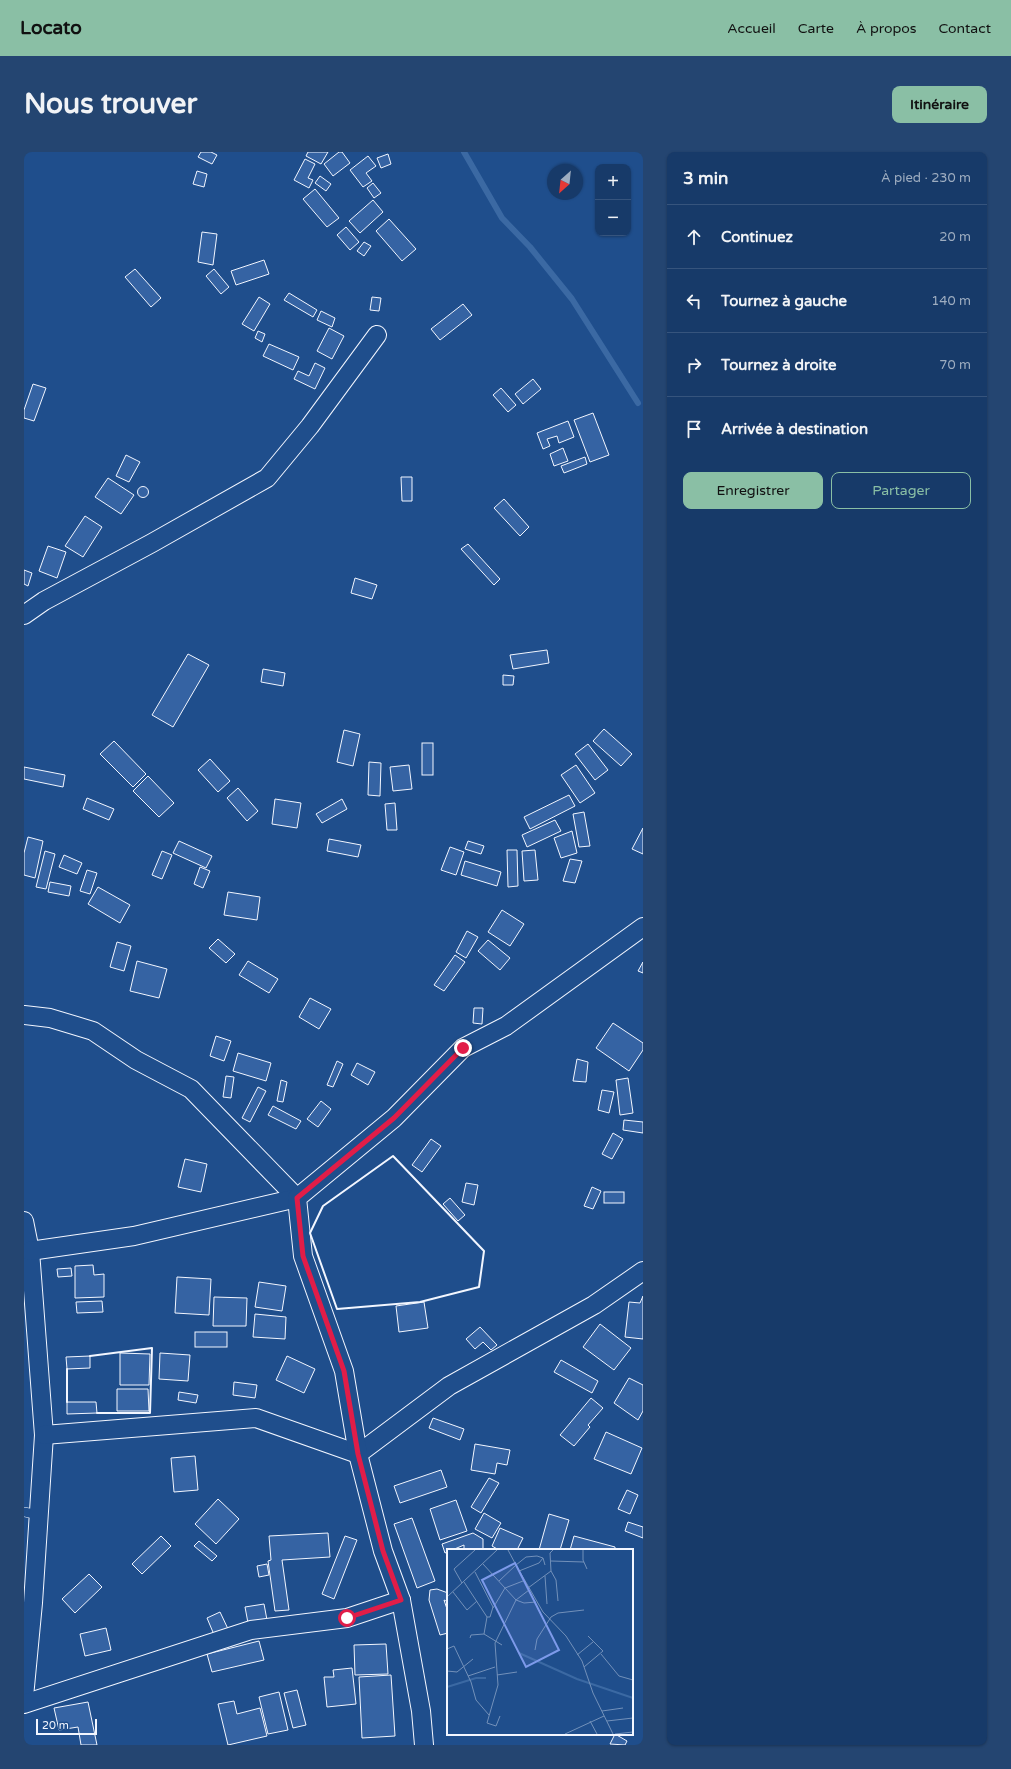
<!DOCTYPE html>
<html lang="fr">
<head>
<meta charset="utf-8">
<style>
  :root { --surface:#173a69; --page:#244571; --text:#f1f3f6; --muted:#9eadc0; --line:#36547d; --accent:#8abfa5 }
  body { margin:0; font-family:"Varela Round",sans-serif; background:var(--page); color:var(--text) }
  .controls { position:absolute; right:12px; top:12px; display:grid; overflow:hidden; border-radius:8px; box-shadow:0 1px 3px #0004 }
  .controls button { width:36px; height:36px; display:grid; place-items:center; padding:0; border:0; border-bottom:1px solid var(--line); background:var(--surface); color:var(--text); font:20px sans-serif }
  .compass { position:absolute; left:523px; top:12px; width:36px; height:36px; border-radius:50%; background:var(--surface); box-shadow:0 1px 3px #0004; rotate:207deg }
  .scale { position:absolute; left:12px; bottom:10px; width:61px; box-sizing:border-box; padding-left:4px; border:2px solid #f2f6ff; border-top:0; font-size:11px; line-height:14px; white-space:nowrap; color:#f2f6ff; -webkit-text-stroke:3px #1f4e8c; paint-order:stroke }
  .stop { position:absolute; width:12px; height:12px; margin:-9px; border:3px solid #e11d48; border-radius:50%; background:#fff }
  .stop.end { background:#e11d48; border-color:#fff; box-shadow:0 1px 4px #0008 }
  .list { margin:0; padding:0; list-style:none }
  h2 { display:flex; justify-content:space-between; align-items:center; height:52px; margin:0; padding:0 16px; font-size:17px }
  h2 small { font-size:13px; font-weight:400; color:var(--muted) }
  .list li { display:grid; grid-template-columns:26px 1fr auto; gap:12px; align-items:center; box-sizing:border-box; height:64px; padding:0 16px; border-top:1px solid var(--line) }
  .list b { display:block; font-size:15px; white-space:nowrap }
  .list em { font-size:13px; font-style:normal; color:var(--muted) }
  .actions { display:flex; gap:8px; padding:12px 16px }
  .actions a { flex:1; padding:9px 0; border:1px solid var(--accent); border-radius:8px; text-align:center; font-size:14px; color:var(--accent) }
  .actions .main { background:var(--accent); color:#111 }
  .icon { flex:none; width:22px; height:22px; fill:none; stroke:currentColor; stroke-width:2; stroke-linecap:round; stroke-linejoin:round }
  .map { position:relative; flex:none; width:619px; height:1593px; overflow:hidden; border-radius:8px }
  header { display:flex; align-items:center; gap:24px; box-sizing:border-box; height:56px; padding:0 20px; background:var(--accent); color:#111 }
  header strong { font-size:19px }
  nav { display:flex; gap:22px; margin-inline-start:auto; font-size:14px }
  .intro { display:flex; align-items:center; justify-content:space-between; box-sizing:border-box; height:96px; padding:0 24px }
  h1 { margin:0; font-size:28px }
  .button { padding:10px 18px; border-radius:8px; background:var(--accent); color:#111; font-size:14px; font-weight:700 }
  main { display:flex; gap:24px; padding:0 24px }
  aside { flex:1; background:var(--surface); border-radius:8px; box-shadow:0 1px 3px #0004 }
  .map>svg:first-child { display:block }
</style>
</head>
<body>
<header>
<strong>Locato</strong>
<nav><a>Accueil</a><a>Carte</a><a>À propos</a><a>Contact</a></nav>
</header>
<div class="intro"><h1>Nous trouver</h1><a class="button">Itinéraire</a></div>
<main>
<div class="map">
<svg width="619" height="1593" viewBox="0 0 619 1593">
  <rect width="100%" height="100%" fill="#1f4e8c"/>
  <g fill="none" stroke-linecap="round" stroke-linejoin="round">
    <path stroke="#3b69a3" stroke-width="6" d="M440,0L478,66L506,95L548,147L614,251"/>
  </g>
  <g fill="#3563a3" stroke="#f2f6ff">
    <path d="M177,0H187L193,3L188,12L174,5Z"/>
    <path d="M284,0H304L297,12L282,4Z"/>
    <path d="M315,0H318L326,11L309,24L300,12Z"/>
    <path d="M364,2L367,12L357,16L353,6Z"/>
    <path d="M344,4L352,14L342,21L348,29L339,35L326,18Z"/>
    <path d="M281,7L291,12L284,26L289,28L285,36L270,28Z"/>
    <path d="M173,19L183,22L180,35L169,32Z"/>
    <path d="M296,24L307,32L302,39L291,31Z"/>
    <path d="M349,31L357,41L350,46L343,36Z"/>
    <path d="M291,37L315,66L303,75L279,47Z"/>
    <path d="M349,48L359,60L336,81L325,69Z"/>
    <path d="M365,67L392,97L378,109L352,79Z"/>
    <path d="M322,75L335,90L326,98L313,83Z"/>
    <path d="M178,80L193,82L189,113L174,110Z"/>
    <path d="M340,90L347,94L340,104L333,99Z"/>
    <path d="M240,108L245,122L212,133L207,119Z"/>
    <path d="M111,117L137,146L127,155L101,125Z"/>
    <path d="M190,117L205,135L197,142L182,124Z"/>
    <path d="M265,141L293,158L289,165L260,148Z"/>
    <path d="M235,145L246,152L230,179L218,172Z"/>
    <path d="M348,145L357,146L355,159L346,158Z"/>
    <path d="M439,152L448,163L416,188L407,177Z"/>
    <path d="M297,159L311,166L308,175L293,168Z"/>
    <path d="M305,176L320,184L308,207L293,199Z"/>
    <path d="M234,179L241,182L238,190L231,186Z"/>
    <path d="M245,192L275,205L269,218L239,204Z"/>
    <path d="M291,211L301,216L291,237L270,227L274,219L285,224Z"/>
    <path d="M509,227L517,237L499,252L491,242Z"/>
    <path d="M9,232L22,236L10,269L0,266V258Z"/>
    <path d="M477,236L492,253L484,260L469,243Z"/>
    <path d="M569,261L585,303L566,310L550,268Z"/>
    <path d="M544,269L550,285L535,291L533,284L523,287L526,294L519,297L513,281Z"/>
    <path d="M539,296L544,309L530,314L526,302Z"/>
    <path d="M102,303L116,310L105,330L92,324Z"/>
    <path d="M561,305L563,312L540,321L537,314Z"/>
    <path d="M377,325H388V349H378Z"/>
    <path d="M84,326L110,343L97,362L71,345Z"/>
    <circle cx="119" cy="340" r="5.5"/>
    <path d="M480,347L505,375L496,384L470,356Z"/>
    <path d="M61,364L78,375L59,405L41,394Z"/>
    <path d="M444,392L476,427L470,433L437,397Z"/>
    <path d="M24,394L42,400L33,426L15,419Z"/>
    <path d="M0,418L8,421L4,434L0,432Z"/>
    <path d="M331,426L353,433L348,447L327,441Z"/>
    <path d="M523,498L525,511L489,517L486,503Z"/>
    <path d="M164,502L185,513L149,575L128,563Z"/>
    <path d="M239,517L261,521L259,534L237,530Z"/>
    <path d="M479,523L490,524L489,533H479Z"/>
    <path d="M580,577L608,602L597,614L569,589Z"/>
    <path d="M320,578L336,582L329,614L313,610Z"/>
    <path d="M90,589L122,622L109,635L76,602Z"/>
    <rect x="398" y="591" width="11" height="32"/>
    <path d="M564,592L584,618L571,628L551,602Z"/>
    <path d="M186,607L206,629L194,640L174,618Z"/>
    <path d="M345,610L357,611L356,644L344,643Z"/>
    <path d="M385,613L388,637L369,639L366,615Z"/>
    <path d="M552,613L571,641L556,651L537,623Z"/>
    <path d="M0,615L41,623L39,635L0,627Z"/>
    <path d="M124,624L150,651L135,665L109,639Z"/>
    <path d="M214,636L234,659L223,669L203,646Z"/>
    <path d="M545,643L551,654L506,677L500,665Z"/>
    <path d="M63,646L90,657L85,668L59,657Z"/>
    <path d="M251,647L277,651L273,676L248,672Z"/>
    <path d="M318,647L323,657L298,671L292,662Z"/>
    <path d="M371,651L373,678H363L361,652Z"/>
    <path d="M560,660L566,694L555,695L549,662Z"/>
    <path d="M531,668L537,679L503,695L498,683Z"/>
    <path d="M619,676V702L608,697Z"/>
    <path d="M548,679L553,701L537,706L530,686Z"/>
    <path d="M4,685L19,689L11,726L0,723V701Z"/>
    <path d="M305,687L337,693L334,705L303,699Z"/>
    <path d="M155,689L188,704L182,716L149,701Z"/>
    <path d="M444,689L460,694L457,702L441,697Z"/>
    <path d="M426,695L440,700L432,723L417,718Z"/>
    <path d="M483,698H493L494,734L484,735Z"/>
    <path d="M511,698L514,728L500,729L498,699Z"/>
    <path d="M21,699L31,702L22,737L12,735Z"/>
    <path d="M138,699L148,703L138,727L128,723Z"/>
    <path d="M40,703L58,711L53,722L35,715Z"/>
    <path d="M546,707L558,709L551,731L539,729Z"/>
    <path d="M441,709L477,720L473,734L437,723Z"/>
    <path d="M176,715L186,719L179,736L170,732Z"/>
    <path d="M63,718L73,721L66,742L56,739Z"/>
    <path d="M26,730L47,734L45,744L24,740Z"/>
    <path d="M74,735L106,753L96,771L64,752Z"/>
    <path d="M204,740L236,745L233,768L200,763Z"/>
    <path d="M478,758L500,772L486,794L464,780Z"/>
    <path d="M443,779L454,785L442,806L432,800Z"/>
    <path d="M194,787L211,802L202,811L185,796Z"/>
    <path d="M464,788L486,806L476,818L454,799Z"/>
    <path d="M93,790L107,794L100,819L86,815Z"/>
    <path d="M431,803L441,810L420,839L410,833Z"/>
    <path d="M113,809L143,817L135,846L106,839Z"/>
    <path d="M224,809L254,827L245,841L215,823Z"/>
    <path d="M619,810V821L614,819Z"/>
    <path d="M286,846L307,857L295,877L275,865Z"/>
    <path d="M450,856H459L458,872L449,871Z"/>
    <path d="M589,871L619,891V898L605,919L572,896Z"/>
    <path d="M192,884L207,889L200,909L186,904Z"/>
    <path d="M214,901L247,911L242,929L209,919Z"/>
    <path d="M553,907L564,910L562,930L549,929Z"/>
    <path d="M313,909L319,912L309,935L303,933Z"/>
    <path d="M333,911L351,920L344,933L327,923Z"/>
    <path d="M202,924L210,925L207,946L199,945Z"/>
    <path d="M604,926L609,961L596,963L592,928Z"/>
    <path d="M257,928L263,930L259,950L253,949Z"/>
    <path d="M234,935L242,939L226,970L218,966Z"/>
    <path d="M578,938L590,940L585,961L574,958Z"/>
    <path d="M297,949L307,957L294,975L283,967Z"/>
    <path d="M249,954L277,969L272,977L244,963Z"/>
    <path d="M600,968L619,970V981L599,978Z"/>
    <path d="M589,981L599,987L588,1007L578,1002Z"/>
    <path d="M407,987L417,994L398,1020L388,1013Z"/>
    <path d="M161,1007L183,1012L177,1040L154,1035Z"/>
    <path d="M442,1031L454,1033L450,1053L438,1050Z"/>
    <path d="M568,1035L577,1039L569,1057L560,1054Z"/>
    <rect x="580" y="1040" width="20" height="11"/>
    <path d="M426,1046L441,1063L434,1069L419,1052Z"/>
    <path d="M69,1113L70,1123L80,1122V1145L51,1146V1114Z"/>
    <path d="M47,1116L48,1124L34,1125L33,1117Z"/>
    <path d="M153,1125L187,1127L185,1163L151,1161Z"/>
    <path d="M235,1130L262,1134L258,1159L231,1155Z"/>
    <path d="M619,1144V1187L601,1185L605,1150L616,1151Z"/>
    <path d="M190,1145L223,1146L222,1174H189Z"/>
    <path d="M78,1149L79,1160L53,1161L52,1150Z"/>
    <path d="M400,1150L404,1176L375,1180L372,1154Z"/>
    <path d="M231,1162L262,1165L261,1187L229,1185Z"/>
    <path d="M576,1172L607,1196L590,1218L559,1195Z"/>
    <path d="M456,1175L473,1193L467,1198L459,1190L451,1197L442,1187Z"/>
    <rect x="171" y="1180" width="32" height="15"/>
    <path d="M96,1201L126,1202L125,1233H96Z"/>
    <path d="M136,1201L166,1203L164,1229L135,1227Z"/>
    <path d="M66,1204V1216L43,1217L42,1205Z"/>
    <path d="M263,1204L291,1217L280,1241L252,1228Z"/>
    <path d="M537,1208L574,1229L568,1241L530,1220Z"/>
    <path d="M605,1226L619,1233V1259L614,1268L590,1251Z"/>
    <path d="M210,1230L233,1233L231,1246L209,1243Z"/>
    <path d="M93,1237H124L125,1259H93Z"/>
    <path d="M155,1240L174,1243L172,1251L154,1248Z"/>
    <path d="M567,1246L579,1256L564,1273L566,1275L550,1294L536,1283Z"/>
    <path d="M43,1250H72L73,1261L43,1262Z"/>
    <path d="M409,1266L440,1277L436,1288L405,1276Z"/>
    <path d="M582,1280L618,1296L607,1322L570,1307Z"/>
    <path d="M451,1292L486,1298L483,1313L473,1311L471,1322L447,1318Z"/>
    <path d="M171,1304L174,1338L150,1340L147,1306Z"/>
    <path d="M417,1318L423,1335L376,1351L370,1334Z"/>
    <path d="M465,1326L475,1331L457,1361L447,1355Z"/>
    <path d="M603,1338L614,1343L606,1362L594,1357Z"/>
    <path d="M194,1347L215,1367L192,1392L171,1372Z"/>
    <path d="M432,1348L443,1379L416,1388L406,1357Z"/>
    <path d="M460,1361L477,1371L468,1386L451,1377Z"/>
    <path d="M525,1362L545,1368L536,1398H515Z"/>
    <path d="M388,1366L411,1429L393,1436L370,1372Z"/>
    <path d="M604,1370L619,1375V1386L601,1379Z"/>
    <path d="M476,1376L499,1386L493,1398H475L468,1394Z"/>
    <path d="M304,1381L306,1405L258,1408L265,1458L251,1459L244,1409L247,1408L245,1384Z"/>
    <path d="M449,1381L459,1387V1398H440V1393L421,1401L418,1392Z"/>
    <path d="M137,1384L147,1394L118,1422L108,1412Z"/>
    <path d="M321,1384L333,1388L310,1447L298,1442Z"/>
    <path d="M550,1384L591,1395V1398H546Z"/>
    <path d="M175,1389L193,1404L188,1409L170,1394Z"/>
    <path d="M243,1412L245,1423L235,1425L233,1414Z"/>
    <path d="M65,1422L78,1435L51,1461L38,1447Z"/>
    <path d="M413,1437L424,1441V1450L420,1448L424,1460V1481L416,1483L405,1448L406,1438Z"/>
    <path d="M240,1452L243,1468L224,1471L221,1455Z"/>
    <path d="M196,1460L205,1479L191,1485L183,1466Z"/>
    <path d="M82,1476L87,1498L61,1504L56,1482Z"/>
    <path d="M235,1489L240,1508L188,1520L183,1502Z"/>
    <path d="M362,1492L364,1522L331,1523L330,1493Z"/>
    <path d="M328,1516L332,1552L303,1555L300,1525H310L309,1518Z"/>
    <path d="M367,1523L371,1584L338,1586L335,1525Z"/>
    <path d="M273,1538L282,1573L269,1576L260,1541Z"/>
    <path d="M255,1540L264,1578L244,1582L235,1545Z"/>
    <path d="M210,1549L213,1562L236,1556L243,1584L204,1593L194,1552Z"/>
    <path d="M64,1550L73,1593H57L54,1575L35,1578L30,1556Z"/>
    <path d="M591,1582L603,1589L601,1593L586,1592Z"/>
  </g>
  <g fill="none" stroke-linecap="round" stroke-linejoin="round">
    <defs>
      <path id="lane" d="M0,1360L15,1363"/>
      <g id="street">
        <path d="M0,463L20,449L128,391L243,326L286,274L353,183"/>
        <path d="M0,863L26,866L69,879L112,908L167,937L273,1046"/>
        <path d="M0,1069L6,1099L20,1283L9,1451L0,1545"/>
        <path d="M6,1099L110,1084L273,1046"/>
        <path d="M20,1283L232,1266L334,1302L425,1234L570,1153L619,1119"/>
        <path d="M0,1552L227,1478L323,1466L377,1448"/>
        <path d="M400,1593L397,1559L377,1448L359,1399L334,1302L320,1219L279,1104L273,1046L370,966L439,896L482,874L619,775"/>
      </g>
    </defs>
    <use href="#lane" stroke="#f2f6ff" stroke-width="10"/>
    <use href="#street" stroke="#f2f6ff" stroke-width="20"/>
    <use href="#lane" stroke="#1f4e8c" stroke-width="9"/>
    <use href="#street" stroke="#1f4e8c" stroke-width="18"/>
    <g stroke="#f2f6ff" stroke-width="2">
      <path d="M369,1004L460,1099L455,1135L396,1150L313,1157L286,1081L299,1054Z"/>
      <path d="M66,1204L128,1196L126,1261H73"/>
      <path d="M43,1250V1217"/>
    </g>
  </g>
  <g fill="none" stroke-linecap="round" stroke-linejoin="round">
    <path stroke="#e11d48" stroke-width="5" d="M323,1466L377,1448L359,1399L334,1302L320,1219L279,1104L273,1046L370,966L439,896"/>
  </g>
  <g transform="translate(423 1397)">
    <rect width="186" height="186" fill="#1f4e8c"/>
    <path fill="none" stroke="#3b69a3" stroke-width="2" d="M72,104L130,130L186,149M0,138L29,129H39"/>
    <path fill="none" stroke="#7391ba" stroke-width="1" d="M61,1L69,16L79,8L90,7L96,9L98,16M136,1V11L140,20M104,12L137,13M36,15L69,51L48,94L51,136L40,174L49,177L53,167M72,22L92,14L96,9M104,22L109,31L111,52M28,23L46,58L43,68H40M98,27L100,55M52,32L69,16L96,63L119,87L135,112L146,144L166,185M17,33L40,68L37,85L55,96M15,34L7,20L28,1M81,39L104,22L103,4L106,1M6,43L20,61L30,52M0,48L50,1M69,51L77,54L89,53M69,51L82,41M46,59L58,39L76,32M23,89L24,86L37,85M0,100L7,97L24,133L29,151L42,166M88,101L90,90L104,68L111,64L137,61M154,105L172,127L186,131M130,106L146,93M137,118L156,102L141,87M0,122L10,123L26,110M50,126L70,123M21,127L48,118M155,162L176,159M143,172L150,185M160,172L186,169M118,185L157,167M168,185L186,183"/>
    <path fill="#7d9aea" fill-opacity="0.15" stroke="#7d9aea" stroke-width="2" d="M68,14L112,101L79,118L35,31Z"/>
    <rect width="186" height="186" fill="none" stroke="#f2f6ff" stroke-width="2"/>
  </g>
</svg>
<div class="controls">
<button>+</button>
<button>−</button>
</div>
<svg class="compass" viewBox="-18 -18 36 36"><path d="M0-13l5 13h-10z" fill="#e53935"/><path d="M0 13l5-13h-10z" fill="#9eadc0"/></svg>
<div class="scale">20 m</div>
<div class="stop" style="left:323px;top:1466px"></div>
<div class="stop end" style="left:439px;top:896px"></div>
</div>
<aside>
<h2>3 min<small>À pied · 230 m</small></h2>
<ul class="list">
<li><svg class="icon" aria-label="ahead" viewBox="0 0 24 24"><path d="M12 20V5M6 11l6-6 6 6"/></svg><div><b>Continuez</b></div><em>20 m</em></li>
<li><svg class="icon" aria-label="left" viewBox="0 0 24 24"><path d="M17 20v-9H6M10 6l-5 5 5 5"/></svg><div><b>Tournez à gauche</b></div><em>140 m</em></li>
<li><svg class="icon" aria-label="right" viewBox="0 0 24 24"><path d="M7 20v-9h11M14 6l5 5-5 5"/></svg><div><b>Tournez à droite</b></div><em>70 m</em></li>
<li><svg class="icon" aria-label="arrive" viewBox="0 0 24 24"><path d="M6 21V4h12l-3 4 3 4H6"/></svg><div><b>Arrivée à destination</b></div></li>
</ul>
<div class="actions"><a class="main">Enregistrer</a><a>Partager</a></div>
</aside>
</main>
</body>
</html>
